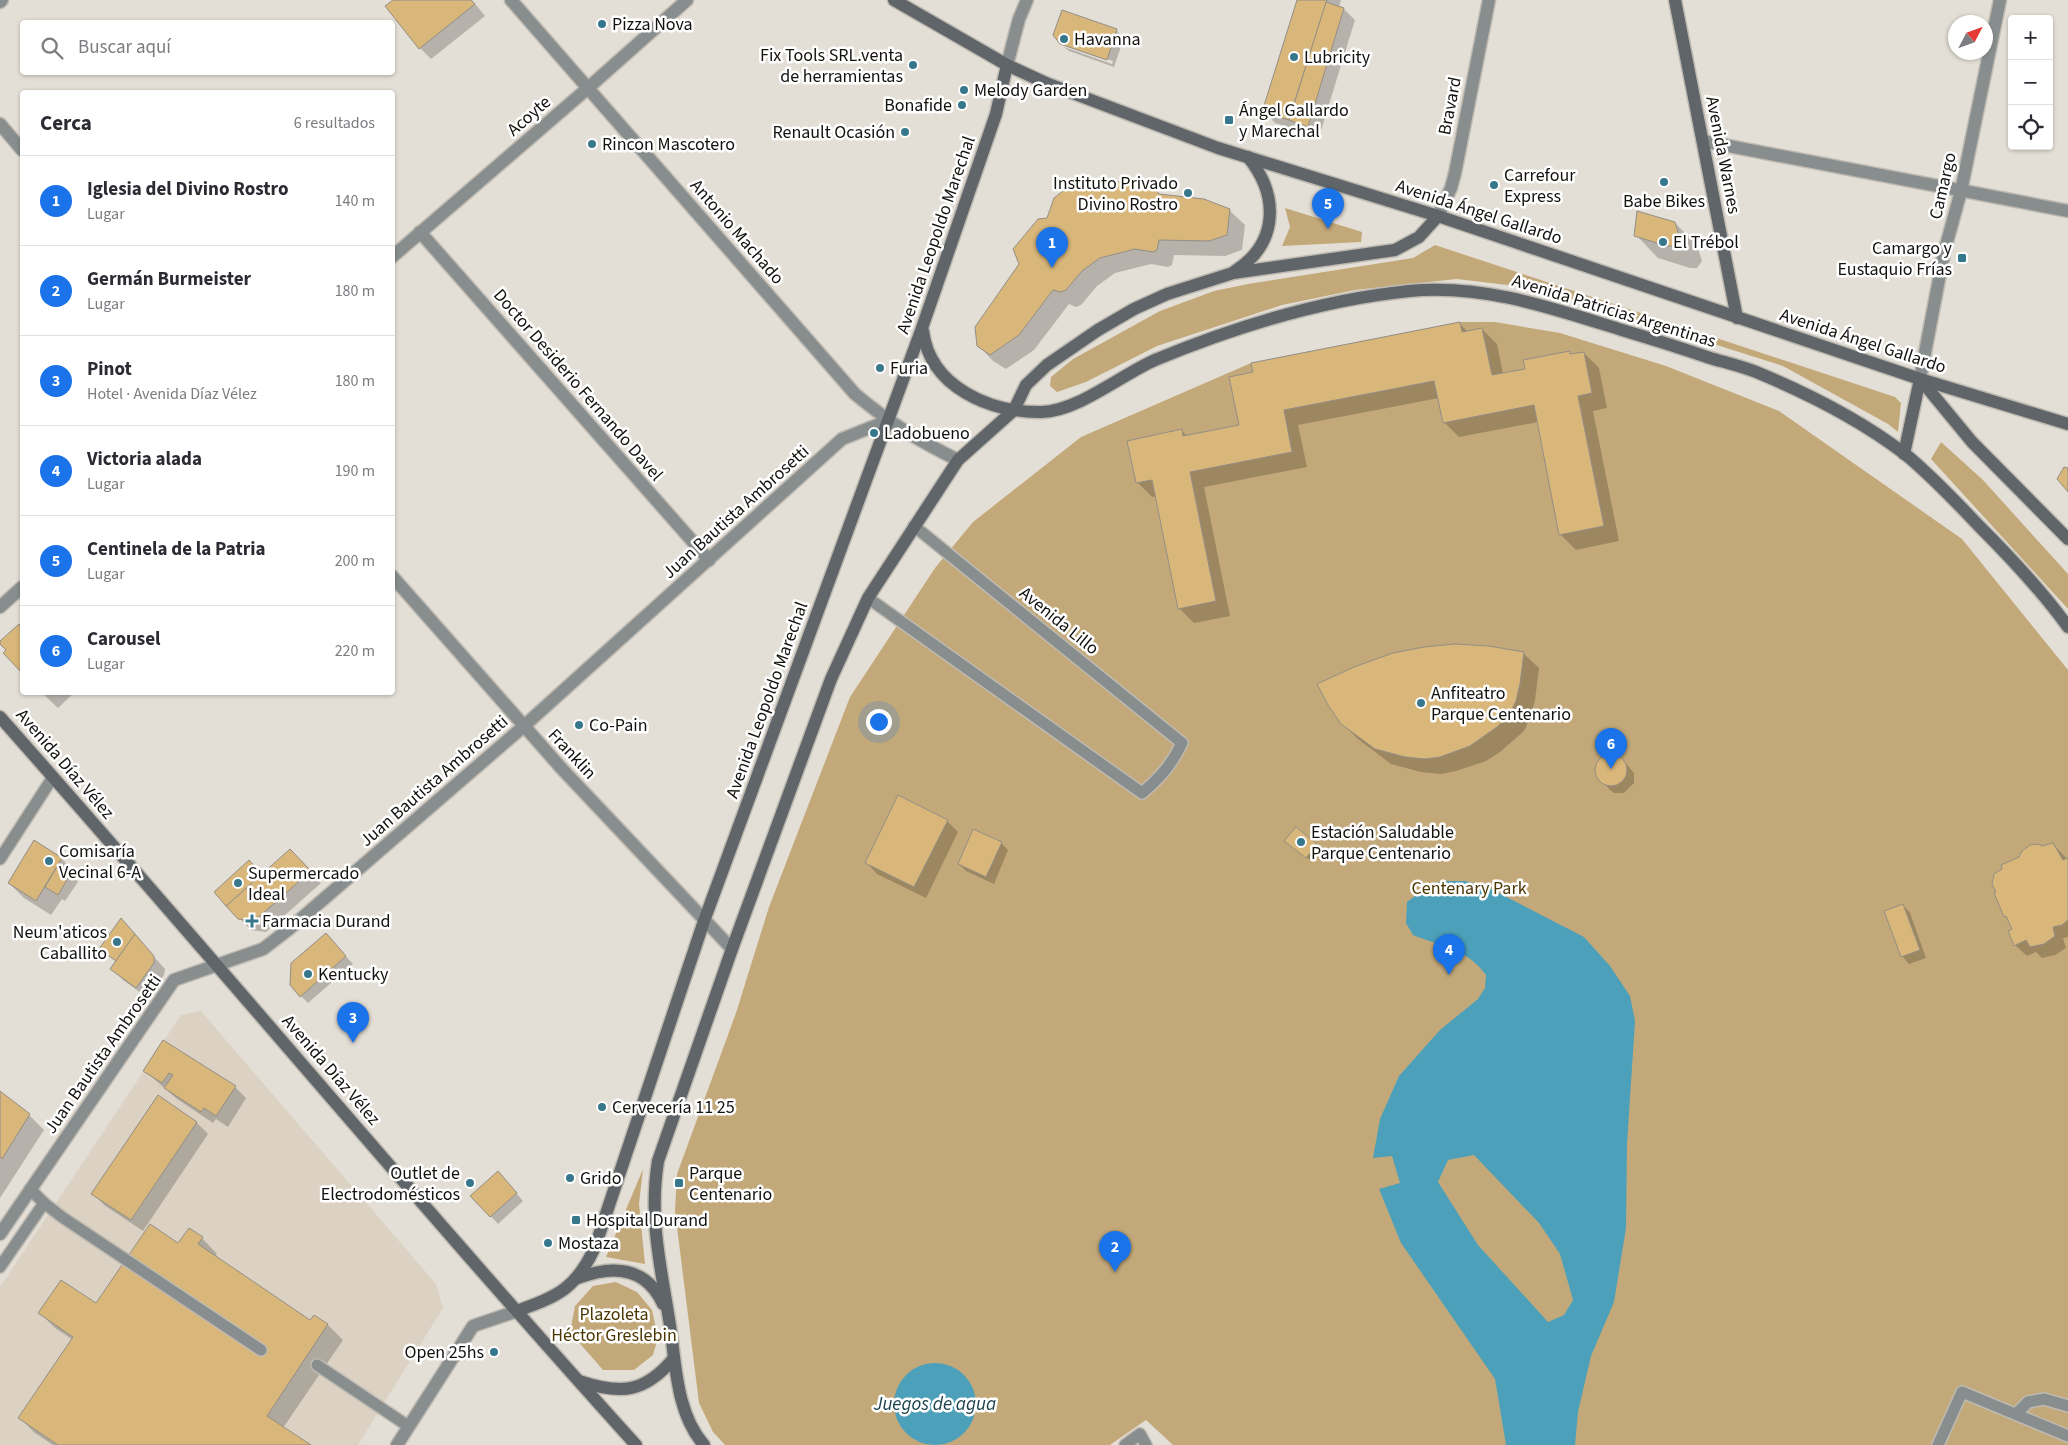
<!DOCTYPE html>
<html lang="es">
<head>
<meta charset="utf-8">
<style>
  :root { --surface:#fff; --page:#f7f7f7; --text:#2b2b33; --muted:#7c7c81; --line:#e1e1e2; --accent:#1a73e8 }
  body { margin:0; font-family:"Source Sans 3",sans-serif; background:var(--page); color:var(--text) }
  .controls { position:absolute; right:15px; top:15px; display:grid; overflow:hidden; border-radius:5px; box-shadow:0 1px 4px #0004 }
  .controls button { width:45px; height:45px; display:grid; place-items:center; padding:0; border:0; border-bottom:1px solid var(--line); background:var(--surface); color:var(--text); font:25px sans-serif }
  .compass { position:absolute; left:1948px; top:15px; width:45px; height:45px; border-radius:50%; background:var(--surface); box-shadow:0 1px 4px #0004; rotate:49deg }
  .you { position:absolute; left:878px; top:721px; width:18px; height:18px; margin:-12px; border:4px solid #fff; border-radius:50%; background:#1a73e8; box-shadow:0 0 0 8px #1a73e833 }
  .badge { display:grid; place-items:center; width:32px; height:32px; border-radius:50%; background:var(--accent); color:#fff; font-size:16px; font-weight:700 }
  .pin { position:absolute; translate:-50% -41px; filter:drop-shadow(0 1px 2px #0008) }
  .pin::after { content:''; position:absolute; top:26px; width:18px; height:15px; background:inherit; clip-path:polygon(0 0,100% 0,50% 100%) }
  .list { margin:0; padding:0; list-style:none }
  h2 { display:flex; justify-content:space-between; align-items:center; height:65px; margin:0; padding:0 20px; font-size:21px }
  h2 small { font-size:16px; font-weight:400; color:var(--muted) }
  .list li { display:grid; grid-template-columns:32px 1fr auto; gap:15px; align-items:center; box-sizing:border-box; height:90px; padding:0 20px; border-top:1px solid var(--line) }
  .list b { display:block; font-size:19px; white-space:nowrap }
  .list p { margin:0; font-size:16px; white-space:nowrap; color:var(--muted) }
  .list em { font-size:16px; font-style:normal; color:var(--muted) }
  .icon { flex:none; width:28px; height:28px; fill:none; stroke:currentColor; stroke-width:2; stroke-linecap:round; stroke-linejoin:round }
  .map { position:relative; flex:none; width:2068px; height:1445px; overflow:hidden }
  .search { position:absolute; background:var(--surface); box-shadow:0 1px 4px #0004; left:20px; top:20px; width:375px; height:55px; display:flex; align-items:center; gap:12px; box-sizing:border-box; padding:0 18px; border-radius:5px; color:var(--muted); font-size:19px }
  .panel { position:absolute; background:var(--surface); box-shadow:0 1px 4px #0004; left:20px; top:90px; width:375px; height:605px; border-radius:5px }
  .map>svg:first-child { display:block }
</style>
</head>
<body>
<div class="map">
<svg width="2068" height="1445" viewBox="0 0 2068 1445">
  <rect width="100%" height="100%" fill="#e4dfd6"/>
  <path fill="#dbd2c3" d="M201,1011L436,1284L443,1308L358,1445H0V1287L181,1015Z"/>
  <g fill="#c3a97a">
    <path d="M1285,208L1362,232L1361,242L1282,246L1290,227Z"/>
    <path d="M1435,245L1895,397L1901,403L1898,432L1888,424L1783,366L1540,289L1457,279L1355,290L1282,305L1157,346L1086,382L1057,392L1050,386L1051,377L1073,359L1160,311L1214,291L1248,284L1413,258Z"/>
    <path d="M1460,322H1495L1560,333L1666,366L1779,411L1962,539L2068,670V1445H1173L1146,1420L1110,1445H725L713,1432L699,1403L675,1211L677,1174L736,1013L769,907L850,697L935,568L973,522L1081,437L1251,363Z"/>
    <path d="M1941,442L1983,480L2068,574V609L1931,459Z"/>
    <path d="M643,1169L639,1204L645,1264L606,1257Z"/>
    <path d="M616,1282L637,1292L652,1310L658,1337L653,1355L634,1370H603L570,1332L575,1306L593,1286Z"/>
  </g>
  <g fill="#4da0b9" fill-rule="evenodd">
    <path d="M1445,881H1465L1485,886L1584,937L1610,966L1630,996L1635,1021L1627,1144L1626,1228L1614,1302L1591,1356L1578,1412L1575,1445H1506L1495,1379L1401,1243L1379,1189L1400,1183L1392,1156L1373,1158L1380,1119L1399,1076L1440,1030L1478,999L1485,988L1486,975C1466,948 1442,947 1413,935L1406,923L1407,902L1431,884ZM1474,1155L1539,1223L1560,1254L1573,1300L1564,1315L1548,1322L1478,1245L1438,1182L1448,1160Z"/>
    <circle cx="935" cy="1404" r="41"/>
  </g>
  <g fill="#0003">
    <path d="M395,0H472L485,16L431,59L420,48Z"/>
    <path d="M1298,0H1341L1339,7L1344,9L1355,20L1319,137L1275,123L1264,111Z"/>
    <path d="M1062,11L1117,31L1124,38L1114,67L1069,51L1064,47L1112,64L1113,61L1061,43Z"/>
    <path d="M1150,184L1161,195L1229,210L1245,225L1242,250L1225,256L1174,255L1172,265L1168,267L1151,264L1115,273L1097,286L1081,305L1076,307L1069,304L1034,350L1006,369L993,361L978,345L1021,264L1048,219L1088,188Z"/>
    <path d="M1675,223L1697,245L1702,261L1697,268H1690L1658,258L1636,235Z"/>
    <path d="M1460,324L1468,332L1482,329L1497,344L1503,374L1526,370L1569,352L1573,355L1584,353L1599,368L1607,408L1593,411L1619,541L1576,550L1560,534L1538,422L1459,437L1444,422L1439,398L1298,425L1307,467L1204,487L1230,616L1194,623L1179,608L1157,496L1152,497L1137,482L1181,430L1187,436L1240,426Z"/>
    <path d="M19,626L22,630V671L5,653Z"/>
    <path d="M1523,653L1539,668L1535,700L1531,716L1524,731L1500,752L1486,761L1456,771L1441,774L1421,772L1391,764L1358,739L1342,723Z"/>
    <path d="M41,692H75L58,708Z"/>
    <path d="M1615,755L1624,761L1634,773V783L1624,793H1614L1610,790L1596,774L1598,764L1605,756Z"/>
    <path d="M947,821L958,832L926,898L877,874L866,862Z"/>
    <path d="M35,842L62,859L77,875L74,878L78,882L65,901L62,899L51,915L24,898L9,883Z"/>
    <path d="M1001,843L1008,850L994,884L966,871L959,864Z"/>
    <path d="M1289,844L1316,845L1319,848L1310,860Z"/>
    <path d="M2053,844L2068,860V937L2063,938L2066,948L2055,955L2042,958L2036,952L2027,956L2015,945L2013,929L2005,916L2042,848Z"/>
    <path d="M302,861L321,883L266,932L251,930L239,918L262,876Z"/>
    <path d="M1903,905L1910,913L1926,958L1909,964L1902,956Z"/>
    <path d="M138,939L165,969L164,975L148,998L123,980L112,969Z"/>
    <path d="M333,942L353,964L308,1003L301,996Z"/>
    <path d="M164,1041L235,1087L246,1098L228,1127L216,1119L213,1123L177,1099L145,1071Z"/>
    <path d="M0,1092L29,1115L44,1130L0,1198Z"/>
    <path d="M158,1097L197,1123L208,1134L143,1231L104,1205L93,1193Z"/>
    <path d="M505,1180L523,1201L498,1224L472,1196Z"/>
    <path d="M202,1238L217,1254L215,1257L311,1322L314,1316L328,1325L343,1340L283,1428L308,1445H53L35,1433L20,1418L73,1340L55,1328L40,1313L97,1305L179,1245Z"/>
  </g>
  <g fill="#d9b77a" stroke="#938e86">
    <path d="M393,0H471L475,4L419,49L385,6Z"/>
    <path d="M1297,0H1327L1289,120L1262,112Z"/>
    <path d="M1326,2L1344,8L1308,127L1289,120Z"/>
    <path d="M1062,10L1117,29L1107,60L1060,44L1053,35Z"/>
    <path d="M1094,181L1150,183L1159,194L1204,199L1230,209L1227,235L1209,241L1159,240L1157,250L1153,252L1135,249L1100,258L1082,271L1066,290L1060,292L1053,290L1019,335L990,355L977,346L975,327L1019,264L1013,249L1038,219L1047,218L1054,198L1069,186L1087,187Z"/>
    <path d="M1637,211L1675,222L1680,239L1678,243L1674,246H1667L1634,236Z"/>
    <path d="M1460,322L1462,332L1482,328L1492,375L1525,369L1523,360L1570,351V354L1584,352L1592,393L1578,396L1604,526L1559,535L1534,405L1443,423L1434,381L1284,410L1292,452L1190,472L1216,601L1178,609L1152,480L1136,483L1127,441L1182,429L1183,436L1239,425L1229,377L1253,372L1251,363Z"/>
    <path d="M2064,467L2068,468V492L2057,479Z"/>
    <path d="M19,624L22,629V673L3,653L6,650L0,644V641Z"/>
    <path d="M1455,644L1489,646L1524,652L1520,684L1516,701L1509,715L1497,727L1470,746L1440,757L1425,759L1405,757L1375,749L1341,724L1328,705L1317,684L1354,667L1393,653L1424,647Z"/>
    <circle cx="1611" cy="770" r="16"/>
    <path d="M898,795L948,820L914,887L865,863Z"/>
    <path d="M1296,827L1317,844L1306,858L1284,841Z"/>
    <path d="M973,829L1002,842L986,877L958,864Z"/>
    <path d="M34,840L62,858L36,901L8,883Z"/>
    <path d="M2053,843L2063,860L2068,858V920L2062,925L2053,927L2055,936L2044,944L2030,947L2026,940L2014,946L2008,931L2012,929L2006,916L2004,917L1994,893L1996,892L1992,884L1994,874L2002,869L2001,865L2019,857L2022,851L2030,845L2038,844L2042,846Z"/>
    <path d="M290,849L311,871L254,921L238,919L226,906Z"/>
    <path d="M249,860L262,874L226,906L214,892Z"/>
    <path d="M58,865L71,873L58,895L45,887Z"/>
    <path d="M1903,904L1920,950L1901,957L1884,911Z"/>
    <path d="M121,918L135,934L116,961L99,949Z"/>
    <path d="M326,933L346,956L300,997L290,985L291,963Z"/>
    <path d="M135,934L154,956V963L136,988L110,969Z"/>
    <path d="M163,1040L236,1086L216,1116L204,1108L201,1112L164,1088L173,1075L169,1073L162,1083L143,1071Z"/>
    <path d="M0,1091L30,1114L2,1159L0,1157Z"/>
    <path d="M158,1095L197,1122L131,1220L91,1194Z"/>
    <path d="M498,1171L517,1193L490,1217L470,1196Z"/>
    <path d="M150,1224L178,1243L189,1228L203,1237L198,1244L310,1320L314,1315L328,1324L267,1416L311,1445H58L18,1418L73,1337L38,1313L61,1280L96,1303Z"/>
  </g>
  <g fill="none" stroke-linecap="round" stroke-linejoin="round">
    <defs>
      <g id="service">
        <path d="M868,598L1142,793C1160,778 1172,764 1182,743L914,526"/>
        <path d="M0,859L53,777"/>
        <path d="M30,1189L44,1203L62,1217L261,1350"/>
        <path d="M0,1267L44,1203"/>
        <path d="M317,1365L408,1426"/>
        <path d="M2016,1414L2028,1402L2044,1399L2068,1406"/>
        <path d="M1125,1445L1140,1434L1146,1445"/>
        <path d="M1938,1445L1962,1392L2068,1436"/>
      </g>
      <g id="minor">
        <path d="M511,0L855,394C890,423 917,440 958,460"/>
        <path d="M0,2L2,0"/>
        <path d="M0,124L22,150"/>
        <path d="M1703,141L2068,211"/>
        <path d="M1438,216L1451,188L1455,173L1489,0"/>
        <path d="M420,232L709,560"/>
        <path d="M1920,379L1944,253L1961,191L2000,0"/>
        <path d="M392,576L562,769L732,949"/>
        <path d="M0,1234L174,980L263,949L289,929L524,726L842,439L887,421"/>
        <path d="M397,1445L473,1326L517,1311"/>
      </g>
      <g id="tertiary">
        <path d="M1007,65L1019,19L1027,0"/>
        <path d="M392,257L588,88L687,0"/>
        <path d="M0,607L22,587"/>
      </g>
      <g id="secondary">
        <path d="M894,0L1007,65L1046,83L1218,148L1438,216L1920,379L2068,424"/>
        <path d="M1675,0L1737,318"/>
        <path d="M1235,271C1279,243 1279,195 1248,157"/>
        <path d="M923,331C930,387 990,413 1042,412C1078,411 1121,375 1155,360C1237,326 1321,300 1409,291C1484,284 1552,308 1622,330C1652,339 1681,348 1710,358C1727,363 1745,367 1761,374C1811,395 1862,421 1905,454C1932,476 1956,502 1981,528C2012,559 2042,591 2068,627"/>
        <path d="M1920,379L1972,442L2068,539"/>
        <path d="M1904,454L1920,379"/>
        <path d="M0,717C214,958 420,1206 636,1445"/>
        <path d="M578,1278C612,1265 646,1266 663,1304"/>
        <path d="M517,1311C558,1296 576,1289 595,1247L704,921L922,328L996,114L1007,65"/>
        <path d="M579,1381C621,1395 645,1393 674,1358"/>
        <path d="M704,1445C675,1412 676,1361 669,1319C660,1263 649,1218 658,1161L732,949L831,679L868,598L958,460L1014,410L1026,385L1047,365L1098,330L1134,309L1167,294L1233,273L1395,250L1419,237L1438,216"/>
      </g>
    </defs>
    <use href="#service" stroke="#bebab2" stroke-width="14"/>
    <use href="#minor" stroke="#bebab2" stroke-width="15"/>
    <use href="#tertiary" stroke="#bebab2" stroke-width="15"/>
    <use href="#secondary" stroke="#bebab2" stroke-width="15"/>
    <use href="#service" stroke="#888d8e" stroke-width="11"/>
    <use href="#minor" stroke="#888d8e" stroke-width="12"/>
    <use href="#tertiary" stroke="#888d8e" stroke-width="12"/>
    <use href="#secondary" stroke="#5f6568" stroke-width="12"/>
  </g>
  <g fill="#37778b" stroke="#fff" stroke-width="2">
    <circle cx="602" cy="24" r="5"/>
    <circle cx="1064" cy="39" r="5"/>
    <circle cx="1294" cy="57" r="5"/>
    <circle cx="913" cy="65" r="5"/>
    <circle cx="964" cy="90" r="5"/>
    <circle cx="962" cy="105" r="5"/>
    <rect x="1224" y="115" width="10" height="10" rx="2.5"/>
    <circle cx="905" cy="132" r="5"/>
    <circle cx="592" cy="144" r="5"/>
    <circle cx="1664" cy="182" r="5"/>
    <circle cx="1494" cy="185" r="5"/>
    <circle cx="1188" cy="193" r="5"/>
    <circle cx="1663" cy="242" r="5"/>
    <rect x="1957" y="253" width="10" height="10" rx="2.5"/>
    <circle cx="880" cy="368" r="5"/>
    <circle cx="874" cy="433" r="5"/>
    <circle cx="1421" cy="703" r="5"/>
    <circle cx="579" cy="725" r="5"/>
    <circle cx="1301" cy="842" r="5"/>
    <circle cx="49" cy="861" r="5"/>
    <circle cx="238" cy="883" r="5"/>
    <path d="M249.5 913.5h5v5h5v5h-5v5h-5v-5h-5v-5h5z"/>
    <circle cx="117" cy="942" r="5"/>
    <circle cx="308" cy="974" r="5"/>
    <circle cx="602" cy="1107" r="5"/>
    <circle cx="570" cy="1178" r="5"/>
    <circle cx="470" cy="1183" r="5"/>
    <rect x="674" y="1178" width="10" height="10" rx="2.5"/>
    <rect x="571" y="1215" width="10" height="10" rx="2.5"/>
    <circle cx="548" cy="1243" r="5"/>
    <circle cx="494" cy="1352" r="5"/>
  </g>
  <g text-anchor="middle" dominant-baseline="central" stroke-width="5" stroke-linejoin="round" paint-order="stroke">
    <g font-size="18" fill="#13120f" stroke="#fff" text-anchor="start">
      <text x="612" y="24">Pizza Nova</text>
      <text x="1074" y="39">Havanna</text>
      <text x="903" y="55" text-anchor="end">Fix Tools SRL.venta<tspan x="903" dy="21">de herramientas</tspan></text>
      <text x="1304" y="57">Lubricity</text>
      <text x="974" y="90">Melody Garden</text>
      <text x="952" y="105" text-anchor="end">Bonafide</text>
      <text x="1239" y="110">Ángel Gallardo<tspan x="1239" dy="21">y Marechal</tspan></text>
      <text x="895" y="132" text-anchor="end">Renault Ocasión</text>
      <text x="602" y="144">Rincon Mascotero</text>
      <text x="1504" y="175">Carrefour<tspan x="1504" dy="21">Express</tspan></text>
      <text x="1178" y="183" text-anchor="end">Instituto Privado<tspan x="1178" dy="21">Divino Rostro</tspan></text>
      <text x="1664" y="201" text-anchor="middle">Babe Bikes</text>
      <text x="1673" y="242">El Trébol</text>
      <text x="1952" y="248" text-anchor="end">Camargo y<tspan x="1952" dy="21">Eustaquio Frías</tspan></text>
      <text x="890" y="368">Furia</text>
      <text x="884" y="433">Ladobueno</text>
      <text x="1431" y="693">Anfiteatro<tspan x="1431" dy="21">Parque Centenario</tspan></text>
      <text x="589" y="725">Co-Pain</text>
      <text x="1311" y="832">Estación Saludable<tspan x="1311" dy="21">Parque Centenario</tspan></text>
      <text x="59" y="851">Comisaría<tspan x="59" dy="21">Vecinal 6-A</tspan></text>
      <text x="248" y="873">Supermercado<tspan x="248" dy="21">Ideal</tspan></text>
      <text x="262" y="921">Farmacia Durand</text>
      <text x="107" y="932" text-anchor="end">Neum'aticos<tspan x="107" dy="21">Caballito</tspan></text>
      <text x="318" y="974">Kentucky</text>
      <text x="612" y="1107">Cervecería 11 25</text>
      <text x="460" y="1173" text-anchor="end">Outlet de<tspan x="460" dy="21">Electrodomésticos</tspan></text>
      <text x="689" y="1173">Parque<tspan x="689" dy="21">Centenario</tspan></text>
      <text x="580" y="1178">Grido</text>
      <text x="586" y="1220">Hospital Durand</text>
      <text x="558" y="1243">Mostaza</text>
      <text x="484" y="1352" text-anchor="end">Open 25hs</text>
    </g>
    <g font-size="18" fill="#13120f" stroke="#fff">
      <text transform="translate(1450 106) rotate(-79)">Bravard</text>
      <text transform="translate(529 116) rotate(-41)">Acoyte</text>
      <text transform="translate(1723 155) rotate(79)">Avenida Warnes</text>
      <text transform="translate(1943 186) rotate(-77)">Camargo</text>
      <text transform="translate(1479 212) rotate(18)">Avenida Ángel Gallardo</text>
      <text transform="translate(737 232) rotate(49)">Antonio Machado</text>
      <text transform="translate(936 235) rotate(-71)">Avenida Leopoldo Marechal</text>
      <text transform="translate(1614 311) rotate(17)">Avenida Patricias Argentinas</text>
      <text transform="translate(1863 341) rotate(18)">Avenida Ángel Gallardo</text>
      <text transform="translate(578 385) rotate(49)">Doctor Desiderio Fernando Davel</text>
      <text transform="translate(736 512) rotate(-42)">Juan Bautista Ambrosetti</text>
      <text transform="translate(1059 621) rotate(39)">Avenida Lillo</text>
      <text transform="translate(767 700) rotate(-70)">Avenida Leopoldo Marechal</text>
      <text transform="translate(572 754) rotate(47)">Franklin</text>
      <text transform="translate(65 764) rotate(49)">Avenida Díaz Vélez</text>
      <text transform="translate(434 781) rotate(-41)">Juan Bautista Ambrosetti</text>
      <text transform="translate(103 1054) rotate(-55)">Juan Bautista Ambrosetti</text>
      <text transform="translate(331 1070) rotate(49)">Avenida Díaz Vélez</text>
    </g>
    <g font-size="18" fill="#4b3500" stroke="#fff">
      <text x="1469" y="888">Centenary Park</text>
      <text x="614" y="1314">Plazoleta<tspan x="614" dy="21">Héctor Greslebin</tspan></text>
    </g>
    <g font-size="19" font-style="italic" fill="#1b414c" stroke="#fff">
      <text x="935" y="1404">Juegos de agua</text>
    </g>
  </g>
</svg>
<div class="controls">
<button>+</button>
<button>−</button>
<button><svg class="icon" aria-label="locate" viewBox="0 0 24 24"><circle cx="12" cy="12" r="6"/><path d="M12 2v4M12 18v4M2 12h4M18 12h4"/></svg></button>
</div>
<svg class="compass" viewBox="-18 -18 36 36"><path d="M0-13l5 13h-10z" fill="#e53935"/><path d="M0 13l5-13h-10z" fill="#7c7c81"/></svg>
<div class="you"></div>
<div class="pin badge" style="left:1052px;top:268px">1</div>
<div class="pin badge" style="left:1115px;top:1272px">2</div>
<div class="pin badge" style="left:353px;top:1043px">3</div>
<div class="pin badge" style="left:1449px;top:975px">4</div>
<div class="pin badge" style="left:1328px;top:229px">5</div>
<div class="pin badge" style="left:1611px;top:769px">6</div>
<div class="search"><svg class="icon" aria-label="search" viewBox="0 0 24 24"><circle cx="10" cy="10" r="6"/><path d="M15 15l6 6"/></svg>Buscar aquí</div>
<section class="panel">
<h2>Cerca<small>6 resultados</small></h2>
<ul class="list">
<li><span class="badge">1</span><div><b>Iglesia del Divino Rostro</b><p>Lugar</p></div><em>140 m</em></li>
<li><span class="badge">2</span><div><b>Germán Burmeister</b><p>Lugar</p></div><em>180 m</em></li>
<li><span class="badge">3</span><div><b>Pinot</b><p>Hotel · Avenida Díaz Vélez</p></div><em>180 m</em></li>
<li><span class="badge">4</span><div><b>Victoria alada</b><p>Lugar</p></div><em>190 m</em></li>
<li><span class="badge">5</span><div><b>Centinela de la Patria</b><p>Lugar</p></div><em>200 m</em></li>
<li><span class="badge">6</span><div><b>Carousel</b><p>Lugar</p></div><em>220 m</em></li>
</ul>
</section>
</div>
</body>
</html>
